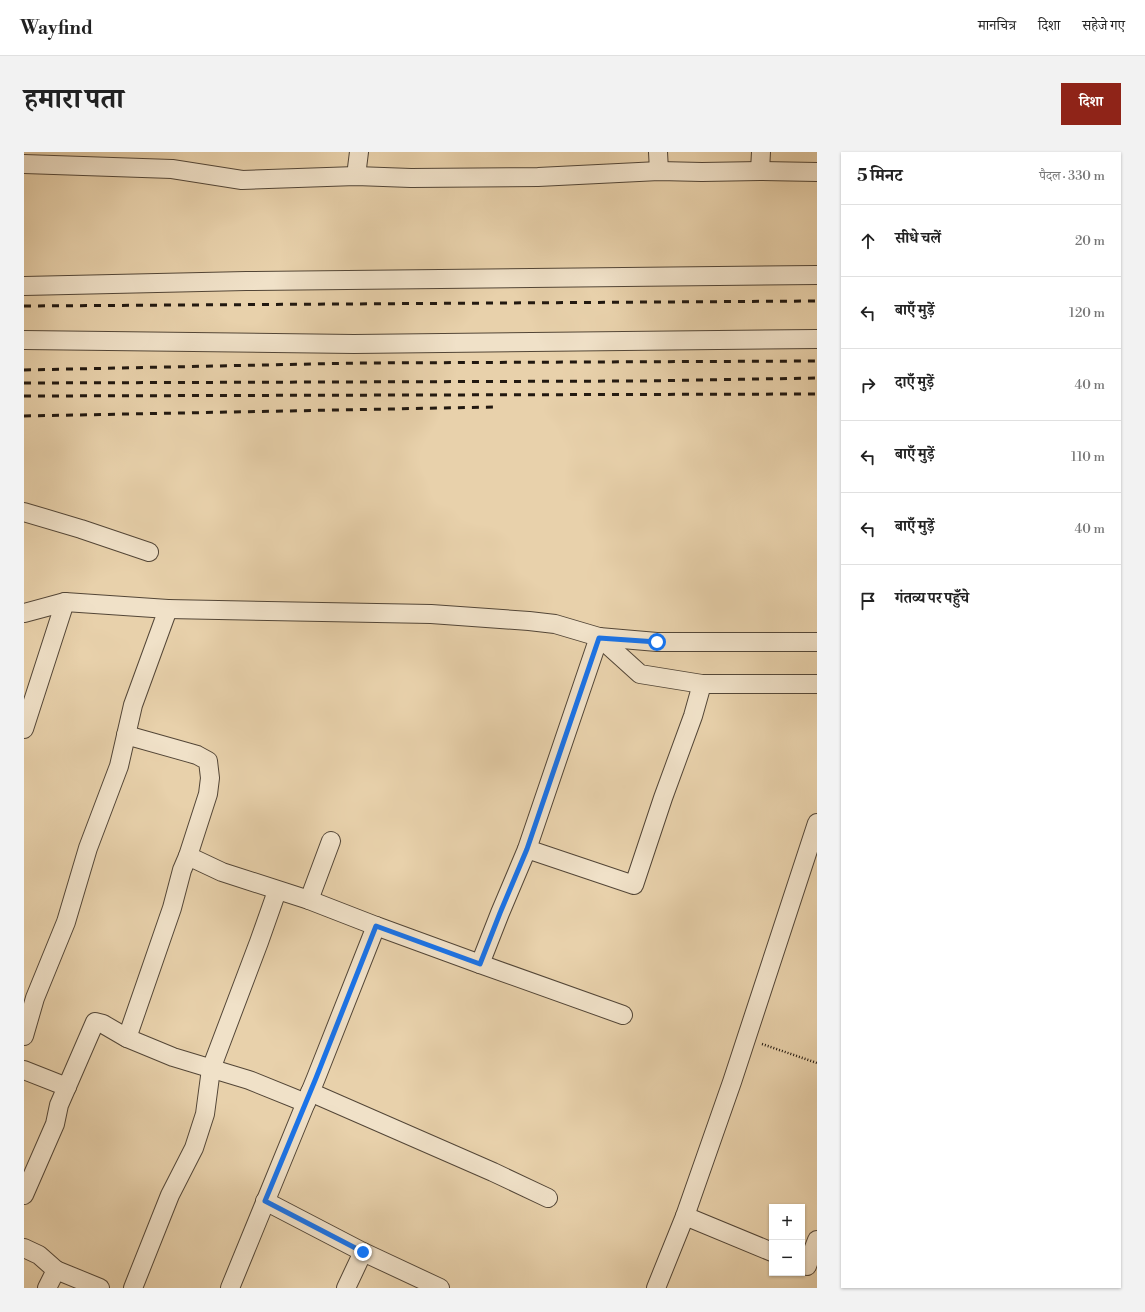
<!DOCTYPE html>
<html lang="hi">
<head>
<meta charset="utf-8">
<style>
  :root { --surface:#fff; --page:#f2f2f2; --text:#222; --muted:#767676; --line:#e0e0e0; --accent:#8f2418 }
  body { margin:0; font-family:"Libre Bodoni","Noto Serif Devanagari",serif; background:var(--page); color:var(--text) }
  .controls { position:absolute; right:12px; bottom:12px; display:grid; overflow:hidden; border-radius:0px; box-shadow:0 1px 3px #0004 }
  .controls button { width:36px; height:36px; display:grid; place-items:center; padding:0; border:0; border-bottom:1px solid var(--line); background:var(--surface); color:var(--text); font:20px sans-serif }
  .stop { position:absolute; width:12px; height:12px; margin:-9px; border:3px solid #1a73e8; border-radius:50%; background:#fff }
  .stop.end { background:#1a73e8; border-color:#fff; box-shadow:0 1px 4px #0008 }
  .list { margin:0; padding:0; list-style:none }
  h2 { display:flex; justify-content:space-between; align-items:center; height:52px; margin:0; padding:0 16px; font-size:17px }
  h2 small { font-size:13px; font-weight:400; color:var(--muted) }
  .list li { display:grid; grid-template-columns:26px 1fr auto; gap:12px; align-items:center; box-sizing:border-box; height:72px; padding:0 16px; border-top:1px solid var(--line) }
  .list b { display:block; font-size:15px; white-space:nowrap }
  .list em { font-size:13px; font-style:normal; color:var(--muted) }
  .icon { flex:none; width:22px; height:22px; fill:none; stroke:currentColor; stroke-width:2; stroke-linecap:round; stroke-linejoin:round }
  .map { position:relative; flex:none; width:793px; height:1136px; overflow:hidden; border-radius:0px }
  header { display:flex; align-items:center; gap:24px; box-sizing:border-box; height:56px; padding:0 20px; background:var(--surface); border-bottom:1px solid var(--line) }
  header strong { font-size:19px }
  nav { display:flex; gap:22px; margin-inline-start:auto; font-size:14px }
  .intro { display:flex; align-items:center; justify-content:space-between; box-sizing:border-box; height:96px; padding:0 24px }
  h1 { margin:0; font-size:28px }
  .button { padding:10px 18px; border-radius:0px; background:var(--accent); color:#fff; font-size:14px; font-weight:700 }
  main { display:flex; gap:24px; padding:0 24px }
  aside { flex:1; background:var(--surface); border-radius:0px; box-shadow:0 1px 3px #0004 }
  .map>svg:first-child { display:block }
</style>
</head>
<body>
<header>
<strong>Wayfind</strong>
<nav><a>मानचित्र</a><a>दिशा</a><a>सहेजे गए</a></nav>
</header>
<div class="intro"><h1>हमारा पता</h1><a class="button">दिशा</a></div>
<main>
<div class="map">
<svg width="793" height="1136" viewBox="0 0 793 1136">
  <rect width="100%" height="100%" fill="#e8d1ab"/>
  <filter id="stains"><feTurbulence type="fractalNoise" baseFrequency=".005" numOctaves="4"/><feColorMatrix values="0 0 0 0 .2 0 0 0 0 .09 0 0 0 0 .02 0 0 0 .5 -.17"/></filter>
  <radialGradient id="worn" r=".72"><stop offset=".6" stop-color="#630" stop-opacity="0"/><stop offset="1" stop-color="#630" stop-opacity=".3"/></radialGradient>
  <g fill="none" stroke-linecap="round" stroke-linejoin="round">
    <defs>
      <g id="minor">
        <path d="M634,0L635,19"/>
        <path d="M0,12L148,17L218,28L332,24L387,26L514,25L635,19L678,20L736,19L793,20"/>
        <path d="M736,19L737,0"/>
        <path d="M332,24L335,0"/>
        <path d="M0,134L222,129L793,123"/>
        <path d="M0,188L330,192L793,187"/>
        <path d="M0,360L57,377L125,400"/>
        <path d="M144,457L407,462L505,469L531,472L575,485L633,490H793"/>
        <path d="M0,461L41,450L144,457L109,553L95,614L64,696L42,770L11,846L0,884"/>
        <path d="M575,485L616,522L678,532H793"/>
        <path d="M0,577L41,450"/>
        <path d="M102,583L173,603L184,609L186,626L184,642L164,704"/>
        <path d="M503,697L610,733L639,646L669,564L678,532"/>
        <path d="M285,748L307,689"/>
        <path d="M456,812L599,863"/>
        <path d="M103,886L149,905L225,928L282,951"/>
        <path d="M0,918L43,935"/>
        <path d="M286,940L469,1020L524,1046"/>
        <path d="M0,1043L31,972L35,953L71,870L79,872L103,886L148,756L158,718L164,704L198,720L285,748L352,774"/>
        <path d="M241,1049L339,1100L416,1136"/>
        <path d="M661,1064L748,1100"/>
        <path d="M0,1096L15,1103L32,1118L23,1136"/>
        <path d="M778,1112L783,1114L793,1088"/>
        <path d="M32,1118L76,1136"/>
        <path d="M109,1136L146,1043L170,996L181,962L187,917L235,790L253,739"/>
        <path d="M206,1136L292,926L352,774L456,812L476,761L503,697L575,485"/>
        <path d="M322,1136L339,1100"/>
        <path d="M632,1136L661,1064L708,930L793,671"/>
      </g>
    </defs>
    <use href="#minor" stroke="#534637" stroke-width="20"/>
    <path stroke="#211810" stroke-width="2.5" stroke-dasharray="1 2" stroke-linecap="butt" d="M738,892L793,911"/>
    <use href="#minor" stroke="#f0e1c8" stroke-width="18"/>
    <g stroke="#211810" stroke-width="3" stroke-dasharray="7 7" stroke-linecap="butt">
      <path d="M0,154L793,149"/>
      <path d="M0,218L335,211L793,209"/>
      <path d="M0,231L617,229L793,226"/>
      <path d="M0,244L793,242"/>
      <path d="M0,264L469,255"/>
    </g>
  </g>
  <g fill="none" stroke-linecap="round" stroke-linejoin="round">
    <path stroke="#1a73e8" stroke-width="5" d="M339,1100L241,1049L292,926L352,774L456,812L476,761L503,697L575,486L633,490"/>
  </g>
  <rect width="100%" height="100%" filter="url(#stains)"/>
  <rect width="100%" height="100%" fill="url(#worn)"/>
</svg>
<div class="controls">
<button>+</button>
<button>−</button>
</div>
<div class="stop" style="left:633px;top:490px"></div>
<div class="stop end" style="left:339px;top:1100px"></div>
</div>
<aside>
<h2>5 मिनट<small>पैदल · 330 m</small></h2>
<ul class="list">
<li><svg class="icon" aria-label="ahead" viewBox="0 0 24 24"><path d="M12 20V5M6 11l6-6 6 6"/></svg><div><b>सीधे चलें</b></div><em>20 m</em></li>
<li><svg class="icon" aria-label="left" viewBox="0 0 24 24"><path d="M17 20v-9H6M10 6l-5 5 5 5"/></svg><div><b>बाएँ मुड़ें</b></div><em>120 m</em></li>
<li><svg class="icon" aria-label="right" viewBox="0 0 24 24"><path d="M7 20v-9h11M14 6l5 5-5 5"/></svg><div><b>दाएँ मुड़ें</b></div><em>40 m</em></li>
<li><svg class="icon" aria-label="left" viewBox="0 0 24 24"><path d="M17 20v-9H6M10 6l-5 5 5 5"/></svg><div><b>बाएँ मुड़ें</b></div><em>110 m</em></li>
<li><svg class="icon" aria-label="left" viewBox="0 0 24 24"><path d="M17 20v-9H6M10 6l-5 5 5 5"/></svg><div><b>बाएँ मुड़ें</b></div><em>40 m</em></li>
<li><svg class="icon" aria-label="arrive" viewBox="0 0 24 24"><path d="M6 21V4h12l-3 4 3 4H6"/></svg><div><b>गंतव्य पर पहुँचे</b></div></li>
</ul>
</aside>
</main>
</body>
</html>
